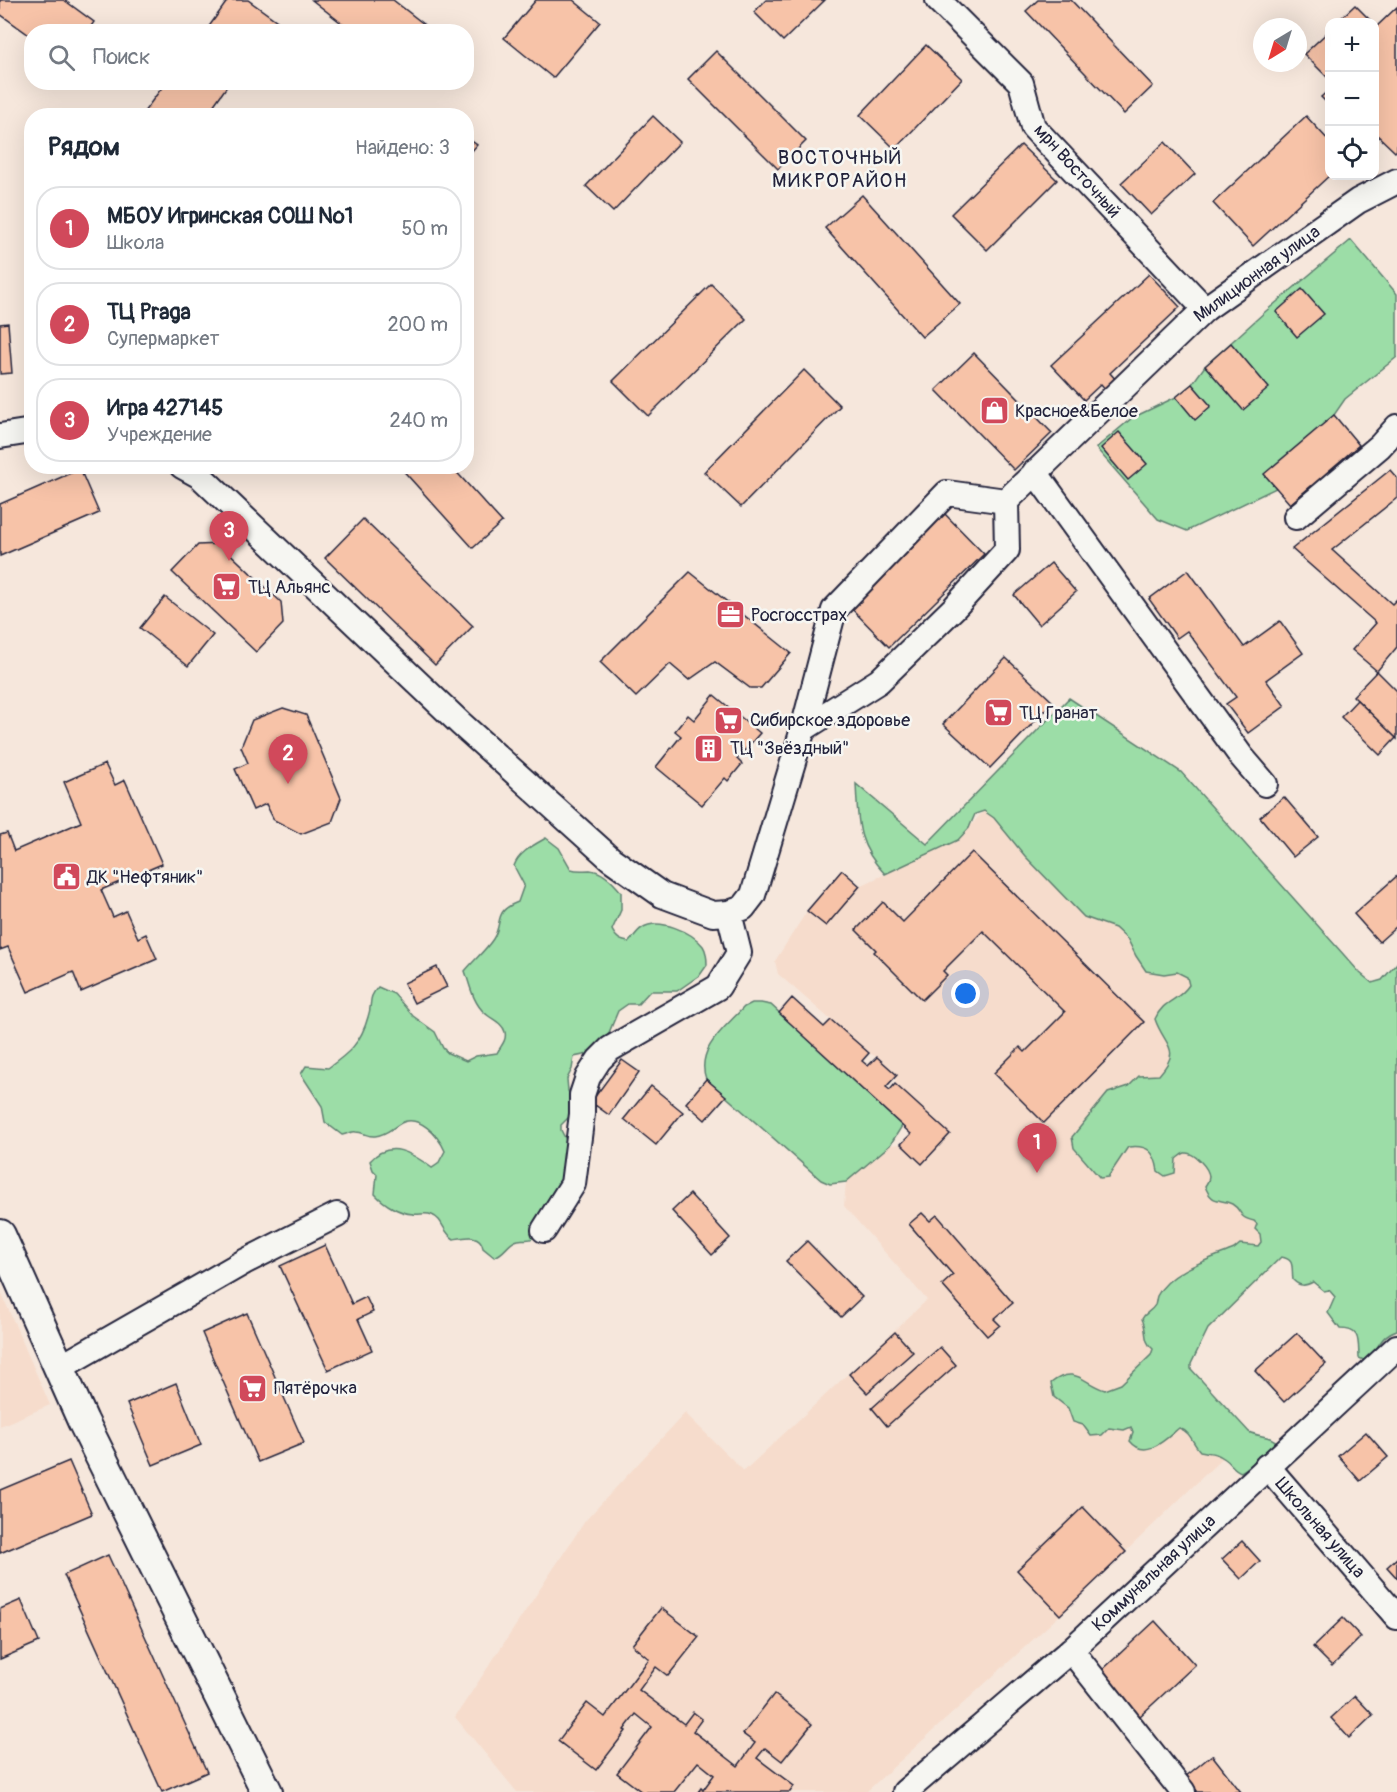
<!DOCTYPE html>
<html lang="ru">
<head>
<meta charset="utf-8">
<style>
  :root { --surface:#fff; --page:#f2f2f3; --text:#1f2937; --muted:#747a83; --line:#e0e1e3; --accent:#d1495b }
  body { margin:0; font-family:Pangolin,sans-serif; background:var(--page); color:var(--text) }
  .controls { position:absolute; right:18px; top:18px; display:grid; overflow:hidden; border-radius:12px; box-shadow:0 6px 24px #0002 }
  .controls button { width:54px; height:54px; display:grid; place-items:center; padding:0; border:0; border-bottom:2px solid var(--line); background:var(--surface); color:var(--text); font:30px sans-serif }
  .compass { position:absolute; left:1253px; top:18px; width:54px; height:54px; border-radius:50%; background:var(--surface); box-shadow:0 6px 24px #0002; rotate:218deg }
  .you { position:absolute; left:966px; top:994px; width:21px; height:21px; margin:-15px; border:4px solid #fff; border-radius:50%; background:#1a73e8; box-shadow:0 0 0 9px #1a73e833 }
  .badge { display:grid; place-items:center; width:39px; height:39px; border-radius:50%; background:var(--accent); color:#fff; font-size:20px; font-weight:700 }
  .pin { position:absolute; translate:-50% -50px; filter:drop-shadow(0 2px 3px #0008) }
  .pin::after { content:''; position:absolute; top:32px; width:21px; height:18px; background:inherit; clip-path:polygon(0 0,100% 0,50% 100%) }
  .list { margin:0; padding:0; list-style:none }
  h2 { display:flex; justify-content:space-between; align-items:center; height:78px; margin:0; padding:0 24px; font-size:26px }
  h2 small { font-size:20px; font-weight:400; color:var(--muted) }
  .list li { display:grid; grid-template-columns:39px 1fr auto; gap:18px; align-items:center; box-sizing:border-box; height:84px; margin:0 12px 12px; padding:0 12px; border:2px solid var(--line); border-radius:24px }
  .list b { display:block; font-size:22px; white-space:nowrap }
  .list p { margin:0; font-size:20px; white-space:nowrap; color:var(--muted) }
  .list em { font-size:20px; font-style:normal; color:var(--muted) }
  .icon { flex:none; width:33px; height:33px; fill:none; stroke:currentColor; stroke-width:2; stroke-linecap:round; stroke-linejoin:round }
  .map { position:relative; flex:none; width:1397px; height:1792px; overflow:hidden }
  .search { position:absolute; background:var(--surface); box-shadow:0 6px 24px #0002; left:24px; top:24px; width:450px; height:66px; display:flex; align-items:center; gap:15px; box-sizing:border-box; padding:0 21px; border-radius:24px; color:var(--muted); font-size:22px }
  .panel { position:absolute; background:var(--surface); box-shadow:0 6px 24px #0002; left:24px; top:108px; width:450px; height:366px; border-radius:24px }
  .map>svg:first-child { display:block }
</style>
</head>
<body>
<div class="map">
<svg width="1397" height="1792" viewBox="0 0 1397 1792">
  <rect width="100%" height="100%" fill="#f6e7dc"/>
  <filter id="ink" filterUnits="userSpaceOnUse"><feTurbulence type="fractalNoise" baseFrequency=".0167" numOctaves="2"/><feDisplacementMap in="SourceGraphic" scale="12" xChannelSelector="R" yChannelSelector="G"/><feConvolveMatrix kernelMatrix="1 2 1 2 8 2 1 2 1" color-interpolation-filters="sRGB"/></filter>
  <g filter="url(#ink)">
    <g fill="#f6dccc">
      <path d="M1078,705L1149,798L1292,1246L1173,1365L1243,1438L1060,1615L866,1792H517L455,1717L585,1521L685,1413L744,1471L927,1300L844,1206L846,1182L890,1145L901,1144L923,1164L950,1134L895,1084L896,1074L877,1057L869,1053L778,974L775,961L807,911L842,870L860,886L958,840Z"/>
      <path d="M0,1290L50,1405L0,1426Z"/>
    </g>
    <g fill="#9cdda7" stroke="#5f8071" stroke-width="1.5">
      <path d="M1351,240L1397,294V357L1345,399L1334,415L1265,474L1276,488L1187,531L1158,519L1096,448L1132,418L1176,397L1192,384L1205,366L1266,311Z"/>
      <path d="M1069,698L1181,772L1360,973L1372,983L1382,980L1397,963V1330C1377,1337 1380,1350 1366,1361L1359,1358C1358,1340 1361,1329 1340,1329L1328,1313L1335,1297L1329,1290L1324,1291L1313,1282C1305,1286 1300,1287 1293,1280C1291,1269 1296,1259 1281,1257L1208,1329L1191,1364V1369L1249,1432C1258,1437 1272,1435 1278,1444L1263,1463L1255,1461L1252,1465L1241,1472C1233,1469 1231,1463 1225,1459C1216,1452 1209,1453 1200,1451C1192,1443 1191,1432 1179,1428C1167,1438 1146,1461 1130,1441L1133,1433L1131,1427L1124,1430L1109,1428L1102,1435L1091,1436L1083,1425L1073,1422L1068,1408L1054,1397L1051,1383C1075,1364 1084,1384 1105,1390L1121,1384L1151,1355L1153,1349C1142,1340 1148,1331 1142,1319C1145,1312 1151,1312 1155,1305C1156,1303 1156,1299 1157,1296C1169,1271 1210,1259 1234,1249L1240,1244L1258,1246L1261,1242L1260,1234L1255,1229L1257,1224L1254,1221C1236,1217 1244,1211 1232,1204C1220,1198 1212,1205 1205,1186C1207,1183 1209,1181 1209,1177C1209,1168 1194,1152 1185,1153C1181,1154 1179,1157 1176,1159L1175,1173L1165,1176L1158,1171C1155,1152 1148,1144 1128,1147L1108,1177L1100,1178L1074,1148L1072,1137L1108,1093L1129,1086L1139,1076L1159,1075C1183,1048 1164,1046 1155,1019C1164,999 1178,1002 1189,985L1187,977L1177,972L1164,974L1146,971L1136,956L1128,940L1115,928L1084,917L1025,856L994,818L984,811L975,814L969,828L958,840L885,874C857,845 858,823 856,784L927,844Z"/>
      <path d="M546,838L559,848L571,869C578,871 582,870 590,870C602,871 614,883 621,892V910L612,930C616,938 620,941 629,942C633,938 637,931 642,928C659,917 692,932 703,946C707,952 707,959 707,965L700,975L677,991H650L638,1004H628L618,1011L608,1035L593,1053L574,1057L572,1069L567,1079L568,1091L571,1096V1115L561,1125V1130L571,1150C563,1176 556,1221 533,1238C527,1242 522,1237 515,1241C507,1245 504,1254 494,1257L483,1248C481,1233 465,1237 454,1239C442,1232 444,1220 432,1215C426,1212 420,1215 413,1214C399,1213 385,1205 375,1194L377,1174L373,1170L370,1161C390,1139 412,1153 432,1168L438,1164L445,1151C438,1135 419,1114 401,1123C392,1128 386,1135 375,1136C369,1137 363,1132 356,1132C352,1131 347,1134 342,1135L325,1122L322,1106L301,1074L306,1066L328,1068C349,1053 361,1043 368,1017C373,1003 367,999 378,987L394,994L413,1016L435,1032L443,1048L448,1053L466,1061L476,1056L497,1053C501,1046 507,1040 505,1032C503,1023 491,1019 485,1013C473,1003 470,985 465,971C473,961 486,950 493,939C504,922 492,912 518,902L524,885L514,866C519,852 534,845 546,838Z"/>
      <path d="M752,1003H761L771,1005L902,1126L890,1145L846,1182L830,1184L821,1180L706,1079C695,1049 726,1027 744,1007Z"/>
    </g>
    <g fill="#f7c3a8" stroke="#22223b" stroke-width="1.5">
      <path d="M0,0H64L94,22L87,32H32V37L0,14Z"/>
      <path d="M228,0H248L277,21L269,32H205Z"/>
      <path d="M312,0H393L434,32H353Z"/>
      <path d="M536,0H573L600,22L553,78L504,38Z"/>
      <path d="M766,0H825L783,41L754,12Z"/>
      <path d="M1038,0H1071L1153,86L1124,114L1026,11Z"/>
      <path d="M1355,5L1372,22H1337Z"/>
      <path d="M1397,7V150L1395,152L1374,132V26L1376,27Z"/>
      <path d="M1330,30V80L1304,54Z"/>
      <path d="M926,45L962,79L895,149L860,115Z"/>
      <path d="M716,51L806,141L778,169L688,79Z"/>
      <path d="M166,82H230L206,116H141Z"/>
      <path d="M1330,89V106L1321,97Z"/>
      <path d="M653,116L680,142L613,212L586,186Z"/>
      <path d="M1306,116L1330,142V175L1253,246L1213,203Z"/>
      <path d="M466,137L477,145L466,158Z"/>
      <path d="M1165,142L1195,174L1151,215L1121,183Z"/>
      <path d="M1021,145L1057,180L987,250L951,214Z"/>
      <path d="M862,195L960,304L922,337L825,228Z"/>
      <path d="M1149,274L1180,307L1110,373L1117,381L1107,391L1101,384L1084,400L1051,365Z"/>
      <path d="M711,284L746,319L648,416L613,381Z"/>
      <path d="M1302,289L1324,314L1297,337L1276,312Z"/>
      <path d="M8,323L12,373L0,374V324Z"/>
      <path d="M1231,343L1269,388L1243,410L1205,366Z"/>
      <path d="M974,353L1052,433L1014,470L936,390Z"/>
      <path d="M804,370L840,406L741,507L704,472Z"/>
      <path d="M1192,384L1211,406L1195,420L1176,397Z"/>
      <path d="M1334,415L1359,445L1290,504L1264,474Z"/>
      <path d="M1119,432L1147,464L1128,480L1101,448Z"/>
      <path d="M399,466H451L502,522L473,548Z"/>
      <path d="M80,469L99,513L0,556V504Z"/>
      <path d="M1390,470L1397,478V498L1332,550L1392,604L1397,599V647L1377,671L1352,650L1376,623L1292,549Z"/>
      <path d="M944,513L984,554L889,647L849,606Z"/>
      <path d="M363,519L473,626L435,665L325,558Z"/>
      <path d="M220,544L281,602L283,624L256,652L172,572L198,545Z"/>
      <path d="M1051,563L1076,592L1039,625L1014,595Z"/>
      <path d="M1188,570L1244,647L1280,621L1303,653L1266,680L1285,706L1248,733L1226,704L1236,697L1187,631L1177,638L1149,599Z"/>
      <path d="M690,572L791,653L761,688H750L715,662L689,680L670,664L636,697L600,662Z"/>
      <path d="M165,597L213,635L188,666L140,628Z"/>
      <path d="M1006,658L1053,702L990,768L943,724Z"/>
      <path d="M1377,671L1397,691V739L1353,696Z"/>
      <path d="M714,695L760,733L737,759L742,764L728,781L725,778L702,805L656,767L681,736L675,731L688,715L694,720Z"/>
      <path d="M1357,700L1396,738L1380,755L1341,717Z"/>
      <path d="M283,708L306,715L341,798L332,822L301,834L274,820L266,804L253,810L235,769L248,763L241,747L252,720Z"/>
      <path d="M105,764L115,785L125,780L162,864L101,890L113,917L126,911L138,938L146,934L157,959L81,992L73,972L28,992L8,947L0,950V835L7,833L14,851L81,822L64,782Z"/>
      <path d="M1284,797L1318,837L1293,857L1260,817Z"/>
      <path d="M972,852L1144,1022L1044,1123L994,1073L1020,1047L1025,1052L1065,1012L983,931L943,971L947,975L922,1000L874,952L876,950L856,930L883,902L903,922Z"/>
      <path d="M842,870L860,886L826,926L807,911Z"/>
      <path d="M1397,876V926L1379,942L1354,914Z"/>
      <path d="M437,967L447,987L414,1003L404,983Z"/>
      <path d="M792,998L824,1027L831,1020L869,1053L862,1061L868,1066L877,1057L897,1075L886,1087L890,1090L895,1084L950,1134L922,1164L901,1144L911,1134L779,1013Z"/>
      <path d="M622,1060L639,1072L609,1115L591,1102Z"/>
      <path d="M706,1079L726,1096L705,1120L686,1103Z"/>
      <path d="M651,1086L683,1112L656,1145L624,1119Z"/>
      <path d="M690,1194L730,1238L712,1255L672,1211Z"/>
      <path d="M922,1213L930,1221L937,1215L1013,1303L994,1319L1000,1325L987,1336L942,1285L953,1275L909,1224Z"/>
      <path d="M807,1241L862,1297L841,1317L786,1261Z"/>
      <path d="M325,1245L352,1304L366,1297L373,1312L358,1319L372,1350L328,1370L280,1266Z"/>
      <path d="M247,1313L304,1443L258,1462L202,1333Z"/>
      <path d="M895,1332L913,1352L867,1393L849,1374Z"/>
      <path d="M1297,1333L1326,1364L1284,1402L1255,1371Z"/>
      <path d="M940,1347L956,1365L887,1426L872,1408Z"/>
      <path d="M176,1383L201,1445L153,1465L127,1404Z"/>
      <path d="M1366,1432L1388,1457L1360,1481L1338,1456Z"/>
      <path d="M69,1461L92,1514L0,1553V1490Z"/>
      <path d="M1083,1507L1126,1552L1060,1615L1017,1570Z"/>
      <path d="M1242,1541L1260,1561L1241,1579L1222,1559Z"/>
      <path d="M108,1555L207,1772L162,1792L64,1575Z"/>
      <path d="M1397,1558V1578L1387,1567Z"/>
      <path d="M21,1600L39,1642L0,1659V1609Z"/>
      <path d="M661,1608L699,1637L668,1676L656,1667L639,1690L684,1724L693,1712L702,1719L693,1731L738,1766L755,1743L743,1734L774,1694L812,1724L782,1761L765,1748L757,1758L794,1786L790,1792H698L701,1788L703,1790L714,1775L698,1762L674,1792H642L617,1773L652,1727L636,1714L624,1730L626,1731L596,1770L558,1741L587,1703L605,1717L649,1659L632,1645Z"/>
      <path d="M1343,1618L1361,1637L1332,1666L1313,1647Z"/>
      <path d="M1155,1621L1195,1665L1139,1717L1099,1673Z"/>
      <path d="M1355,1696L1373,1715L1349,1738L1331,1718Z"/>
      <path d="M1212,1755L1241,1792H1198L1185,1777Z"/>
    </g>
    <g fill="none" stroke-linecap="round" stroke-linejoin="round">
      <defs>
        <g id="minor">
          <path d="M938,0L1021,83L1033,127L1205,309"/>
          <path d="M0,436L32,431"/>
          <path d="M182,466L200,476L461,724L611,859L662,895L713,914L729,913L743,908L753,895L803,729L834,610L947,493L1006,501L1205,309L1358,201L1397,181"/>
          <path d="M1035,472L1241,756L1265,784"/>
          <path d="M1296,517L1380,446L1397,427"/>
          <path d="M803,729L879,681L954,608L1007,550L1006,501"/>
          <path d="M544,1230L573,1184L582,1114V1095L588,1077L599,1060L610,1049L718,987L739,953L729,913"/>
          <path d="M59,1368L244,1262L337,1215"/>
          <path d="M1267,1466L1397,1617"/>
          <path d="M1071,1650L1183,1792"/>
          <path d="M905,1792L1071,1650L1397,1347"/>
        </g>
        <path id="tertiary" d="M0,1235L83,1421L267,1792"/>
      </defs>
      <use href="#minor" stroke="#22223b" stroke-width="28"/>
      <use href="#tertiary" stroke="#22223b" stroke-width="34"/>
      <use href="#minor" stroke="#f6f6f2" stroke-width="24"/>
      <use href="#tertiary" stroke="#f6f6f2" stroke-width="30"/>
    </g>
  </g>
  <defs>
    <symbol id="shop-square" viewBox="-11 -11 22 22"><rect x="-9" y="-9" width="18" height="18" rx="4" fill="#d1495b" stroke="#f6f6f2"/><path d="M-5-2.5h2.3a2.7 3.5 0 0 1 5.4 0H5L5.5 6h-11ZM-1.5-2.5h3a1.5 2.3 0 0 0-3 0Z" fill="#fff"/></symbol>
    <symbol id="supermarket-square" viewBox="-11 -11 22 22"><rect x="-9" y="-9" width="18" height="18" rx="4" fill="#d1495b" stroke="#f6f6f2"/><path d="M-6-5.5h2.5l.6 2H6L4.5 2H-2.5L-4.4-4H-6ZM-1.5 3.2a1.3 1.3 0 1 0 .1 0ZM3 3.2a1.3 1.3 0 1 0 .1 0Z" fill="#fff"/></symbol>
    <symbol id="office-square" viewBox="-11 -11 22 22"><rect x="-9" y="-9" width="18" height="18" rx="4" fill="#d1495b" stroke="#f6f6f2"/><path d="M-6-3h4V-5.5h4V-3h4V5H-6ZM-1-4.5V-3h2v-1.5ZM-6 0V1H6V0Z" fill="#fff"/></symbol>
    <symbol id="building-square" viewBox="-11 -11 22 22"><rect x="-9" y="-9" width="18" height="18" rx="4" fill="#d1495b" stroke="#f6f6f2"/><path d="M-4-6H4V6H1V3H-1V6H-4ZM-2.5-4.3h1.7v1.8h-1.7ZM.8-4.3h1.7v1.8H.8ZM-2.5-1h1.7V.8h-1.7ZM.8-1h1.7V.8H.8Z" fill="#fff"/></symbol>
    <symbol id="civic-square" viewBox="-11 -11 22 22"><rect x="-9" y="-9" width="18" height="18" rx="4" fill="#d1495b" stroke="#f6f6f2"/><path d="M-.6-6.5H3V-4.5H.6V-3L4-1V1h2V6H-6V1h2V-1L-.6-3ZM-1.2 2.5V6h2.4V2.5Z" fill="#fff"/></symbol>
  </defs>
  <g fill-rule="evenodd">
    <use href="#shop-square" x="978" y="394" width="33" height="33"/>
    <use href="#supermarket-square" x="210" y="570" width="33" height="33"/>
    <use href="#office-square" x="714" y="598" width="33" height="33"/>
    <use href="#supermarket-square" x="982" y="696" width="33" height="33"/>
    <use href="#supermarket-square" x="712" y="704" width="33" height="33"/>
    <use href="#building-square" x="692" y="732" width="33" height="33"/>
    <use href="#civic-square" x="50" y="860" width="33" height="33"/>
    <use href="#supermarket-square" x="236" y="1372" width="33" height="33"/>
  </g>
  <g text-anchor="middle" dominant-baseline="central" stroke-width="5" stroke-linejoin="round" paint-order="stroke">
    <g font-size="18" fill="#22223b" stroke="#f6f6f2">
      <text transform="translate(1077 171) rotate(48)">мрн Восточный</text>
      <text transform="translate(1257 274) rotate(-36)">Милиционная улица</text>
      <text transform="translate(1320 1528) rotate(49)">Школьная улица</text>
      <text transform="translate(1154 1573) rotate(-43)">Коммунальная улица</text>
    </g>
    <g font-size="18" fill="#22223b" stroke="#f6f6f2" text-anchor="start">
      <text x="1015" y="411">Красное&amp;Белое</text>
      <text x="248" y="587">ТЦ Альянс</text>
      <text x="751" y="615">Росгосстрах</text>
      <text x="1019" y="713">ТЦ Гранат</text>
      <text x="750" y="720">Сибирское здоровье</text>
      <text x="730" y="748">ТЦ "Звёздный"</text>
      <text x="87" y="877">ДК "Нефтяник"</text>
      <text x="274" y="1388">Пятёрочка</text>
    </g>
    <g font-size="20" letter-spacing="1.5" fill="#22223b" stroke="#f6f6f2">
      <text x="840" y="157">ВОСТОЧНЫЙ<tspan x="840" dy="23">МИКРОРАЙОН</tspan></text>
    </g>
  </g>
</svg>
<div class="controls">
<button>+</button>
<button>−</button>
<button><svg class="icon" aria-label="locate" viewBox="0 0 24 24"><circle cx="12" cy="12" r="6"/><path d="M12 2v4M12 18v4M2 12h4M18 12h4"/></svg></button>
</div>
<svg class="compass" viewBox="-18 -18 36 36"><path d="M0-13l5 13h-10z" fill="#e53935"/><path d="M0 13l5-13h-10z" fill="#747a83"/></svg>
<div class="you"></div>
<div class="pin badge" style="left:1037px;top:1173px">1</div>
<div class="pin badge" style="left:288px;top:784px">2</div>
<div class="pin badge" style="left:229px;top:561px">3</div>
<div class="search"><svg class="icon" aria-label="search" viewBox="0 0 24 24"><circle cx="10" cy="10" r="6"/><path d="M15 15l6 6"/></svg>Поиск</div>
<section class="panel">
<h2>Рядом<small>Найдено: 3</small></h2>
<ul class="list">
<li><span class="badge">1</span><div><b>МБОУ Игринская СОШ №1</b><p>Школа</p></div><em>50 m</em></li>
<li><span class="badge">2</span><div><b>ТЦ Praga</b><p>Супермаркет</p></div><em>200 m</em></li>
<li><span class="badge">3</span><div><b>Игра 427145</b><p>Учреждение</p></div><em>240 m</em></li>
</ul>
</section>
</div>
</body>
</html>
